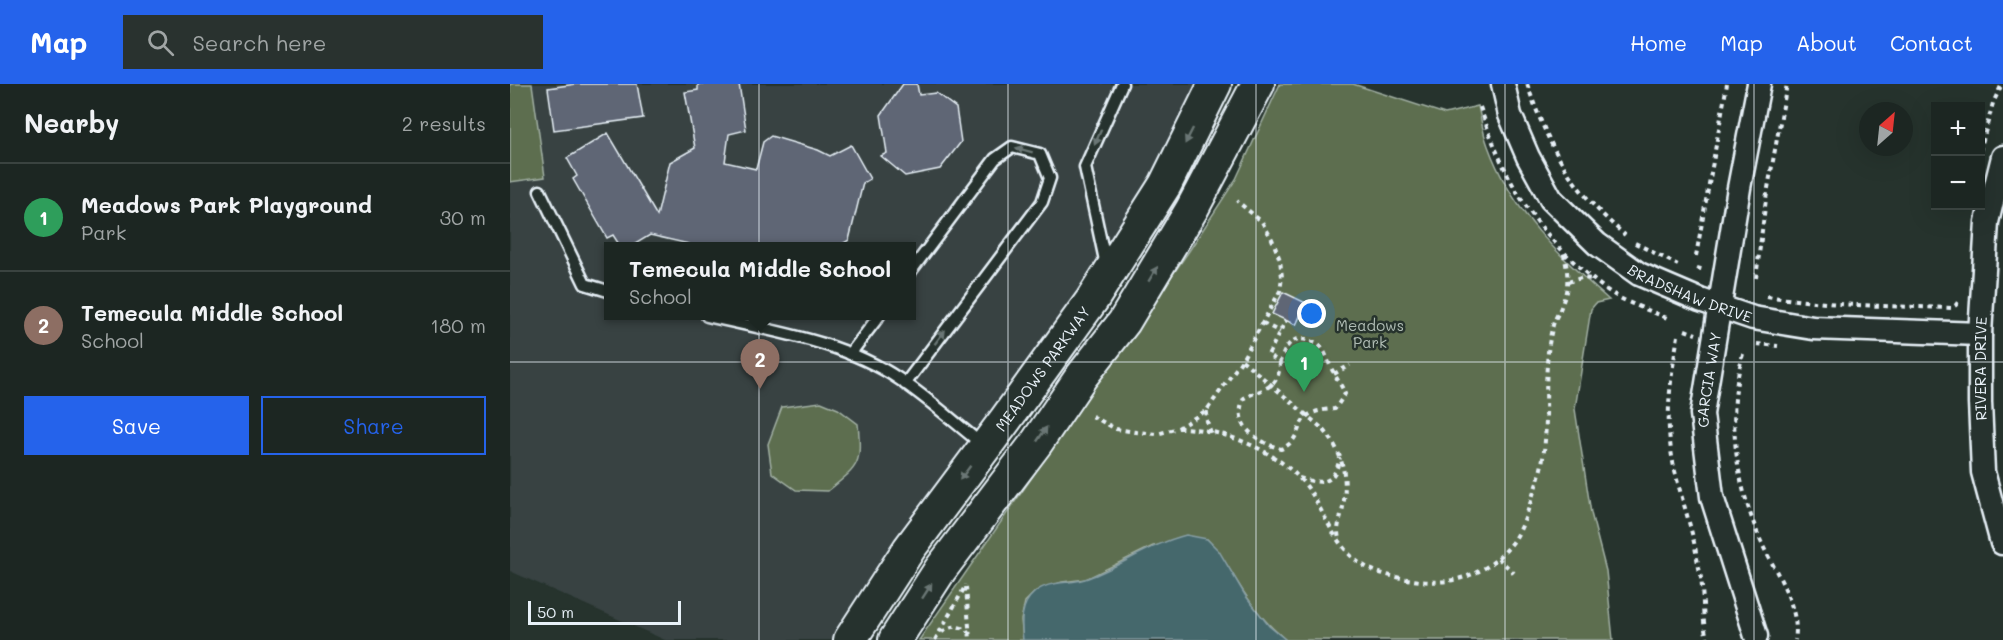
<!DOCTYPE html>
<html lang="en">
<head>
<meta charset="utf-8">
<style>
  :root { --surface:#1c2622; --page:#29322f; --text:#f1f3f6; --muted:#a0a5a5; --line:#3a4340; --accent:#2563eb }
  body { margin:0; font-family:Mali,sans-serif; background:var(--page); color:var(--text) }
  .controls { position:absolute; right:18px; top:18px; display:grid; overflow:hidden; border-radius:0px; box-shadow:0 6px 24px #0002 }
  .controls button { width:54px; height:54px; display:grid; place-items:center; padding:0; border:0; border-bottom:2px solid var(--line); background:var(--surface); color:var(--text); font:30px sans-serif }
  .compass { position:absolute; left:1349px; top:18px; width:54px; height:54px; border-radius:50%; background:var(--surface); box-shadow:0 6px 24px #0002; rotate:27deg }
  .scale { position:absolute; left:18px; bottom:15px; width:153px; box-sizing:border-box; padding-left:6px; border:3px solid #e8f1f8; border-top:0; font-size:16px; line-height:21px; white-space:nowrap; color:#e8f1f8; -webkit-text-stroke:4px #26332d; paint-order:stroke }
  .you { position:absolute; left:802px; top:230px; width:21px; height:21px; margin:-15px; border:4px solid #fff; border-radius:50%; background:#1a73e8; box-shadow:0 0 0 9px #1a73e833 }
  .badge { display:grid; place-items:center; width:39px; height:39px; border-radius:50%; background:var(--accent); color:#fff; font-size:20px; font-weight:700 }
  .pin { position:absolute; translate:-50% -50px; filter:drop-shadow(0 2px 3px #0008) }
  .pin::after { content:''; position:absolute; top:32px; width:21px; height:18px; background:inherit; clip-path:polygon(0 0,100% 0,50% 100%) }
  .popup { position:absolute; left:94px; top:158px; width:312px; height:78px; box-sizing:border-box; display:grid; place-content:center; border-radius:0px; background:var(--surface); filter:drop-shadow(0 2px 4px #0005); font-size:20px; white-space:nowrap; color:var(--muted) }
  .popup b { font-size:22px; color:var(--text) }
  .popup::after { content:''; position:absolute; left:50%; top:100%; margin-left:-12px; border:12px solid transparent; border-top-color:var(--surface) }
  .list { margin:0; padding:0; list-style:none }
  h2 { display:flex; justify-content:space-between; align-items:center; height:78px; margin:0; padding:0 24px; font-size:26px }
  h2 small { font-size:20px; font-weight:400; color:var(--muted) }
  .list li { display:grid; grid-template-columns:39px 1fr auto; gap:18px; align-items:center; box-sizing:border-box; height:108px; padding:0 24px; border-top:2px solid var(--line) }
  .list b { display:block; font-size:22px; white-space:nowrap }
  .list p { margin:0; font-size:20px; white-space:nowrap; color:var(--muted) }
  .list em { font-size:20px; font-style:normal; color:var(--muted) }
  .actions { display:flex; gap:12px; padding:18px 24px }
  .actions a { flex:1; padding:14px 0; border:2px solid var(--accent); border-radius:0px; text-align:center; font-size:21px; color:var(--accent) }
  .actions .main { background:var(--accent); color:#fff }
  .icon { flex:none; width:33px; height:33px; fill:none; stroke:currentColor; stroke-width:2; stroke-linecap:round; stroke-linejoin:round }
  .map { position:relative; flex:none; width:1493px; height:556px; overflow:hidden }
  header { display:flex; align-items:center; gap:36px; box-sizing:border-box; height:84px; padding:0 30px; background:var(--accent); color:#fff }
  header strong { font-size:28px }
  nav { display:flex; gap:33px; margin-inline-start:auto; font-size:21px }
  .search { width:420px; height:54px; background:var(--page); display:flex; align-items:center; gap:15px; box-sizing:border-box; padding:0 21px; border-radius:0px; color:var(--muted); font-size:22px }
  main { display:flex }
  aside { flex:1; background:var(--surface) }
  .map>svg:first-child { display:block }
</style>
</head>
<body>
<header>
<strong>Map</strong>
<div class="search"><svg class="icon" aria-label="search" viewBox="0 0 24 24"><circle cx="10" cy="10" r="6"/><path d="M15 15l6 6"/></svg>Search here</div>
<nav><a>Home</a><a>Map</a><a>About</a><a>Contact</a></nav>
</header>
<main>
<aside>
<h2>Nearby<small>2 results</small></h2>
<ul class="list">
<li><span class="badge" style="background:#2e9e5b">1</span><div><b>Meadows Park Playground</b><p>Park</p></div><em>30 m</em></li>
<li><span class="badge" style="background:#8d6e63">2</span><div><b>Temecula Middle School</b><p>School</p></div><em>180 m</em></li>
</ul>
<div class="actions"><a class="main">Save</a><a>Share</a></div>
</aside>
<div class="map">
<svg width="1493" height="556" viewBox="0 0 1493 556">
  <rect width="100%" height="100%" fill="#26332d"/>
  <filter id="ink" filterUnits="userSpaceOnUse"><feTurbulence type="fractalNoise" baseFrequency=".0167" numOctaves="2"/><feDisplacementMap in="SourceGraphic" scale="12" xChannelSelector="R" yChannelSelector="G"/><feConvolveMatrix kernelMatrix="1 2 1 2 8 2 1 2 1" color-interpolation-filters="sRGB"/></filter>
  <g filter="url(#ink)">
    <path fill="#374242" fill-rule="evenodd" d="M0,0H690L674,32L619,135L450,374L353,506L324,556H155L0,487ZM98,162H401V232H98Z"/>
    <g fill="#5d6e50" stroke="#a2b0a4" stroke-width="1.5">
      <path d="M0,0H22L35,93L0,98Z"/>
      <path d="M770,0H843L935,30L968,22C971,35 973,49 978,62C1002,128 1048,171 1099,216L1086,219L1081,225L1065,325L1081,429L1096,487L1103,556H776C760,543 746,528 735,510C722,491 713,471 697,455L643,462L576,495L552,498L526,507L515,518L511,536L513,556H409L679,167L726,95Z"/>
      <path d="M311,318L328,325L348,340C352,381 349,382 318,407L286,406L262,389L258,360L272,323Z"/>
    </g>
    <path fill="#45676c" stroke="#869ea4" stroke-width="1.5" d="M676,451L697,455L709,467L735,511L759,542L776,556H513C511,539 510,521 524,509C539,495 561,501 578,494C611,482 641,460 676,451Z"/>
    <g fill="#5f6674" stroke="#e8f1f8" stroke-width="1.5">
      <path d="M66,0H127L133,34L44,46L38,4Z"/>
      <path d="M188,0H229L236,46L219,50L215,78L246,85L253,58L261,52L308,66L320,72L341,61L360,95L353,99L339,156L329,162H178L179,160L140,151L122,162H110L103,151L97,154L63,95L67,92L57,74L98,49L147,132L160,78L185,64L175,8L188,6Z"/>
      <path d="M393,0H407L409,11L426,9L446,24L451,58L430,85L395,92L371,72L377,69L371,31Z"/>
      <path d="M773,208L796,219L786,241L762,230Z"/>
    </g>
    <g fill="none" stroke-linecap="round" stroke-linejoin="round">
      <defs>
        <g id="lane">
          <path d="M30,107L75,200L98,207"/>
          <path d="M596,181L575,83L612,0"/>
          <path d="M197,232C261,247 333,257 389,295C418,314 445,339 473,361"/>
          <path d="M340,270L369,232"/>
          <path d="M395,300L532,118L540,94L530,70L502,63L485,75L401,187"/>
        </g>
        <g id="street">
          <path id="s1" d="M993,0L1000,31L1018,73L1041,115L1087,160L1129,190L1190,216L1243,234L1303,244L1470,250"/>
          <path id="s2" d="M1492,459L1473,388L1470,318V250L1477,138L1493,73"/>
          <path id="s3" d="M1246,552L1202,413L1192,330L1229,104L1249,0"/>
        </g>
        <g id="secondary">
          <path id="s4" d="M340,556L399,465L496,335L582,216L655,101L705,0"/>
          <path d="M385,556L430,486L527,358L571,293L614,238L682,125L748,0"/>
        </g>
      </defs>
      <use href="#lane" stroke="#e8f1f8" stroke-width="15"/>
      <use href="#street" stroke="#e8f1f8" stroke-width="27"/>
      <use href="#secondary" stroke="#e8f1f8" stroke-width="36"/>
      <g stroke="#e8f1f8" stroke-width="4" stroke-dasharray="4.5 4.5" stroke-linecap="butt">
        <path d="M1017,0C1040,66 1061,105 1115,151"/>
        <path d="M970,23C993,90 1015,132 1067,181C1078,191 1090,202 1103,210C1119,220 1139,226 1157,234"/>
        <path d="M1470,67L1483,19L1492,0"/>
        <path d="M1125,159L1168,181"/>
        <path d="M1186,172L1217,0"/>
        <path d="M1187,184L1195,186"/>
        <path d="M1246,194L1256,115L1277,0"/>
        <path d="M1058,198L1071,194L1083,195"/>
        <path d="M1257,212C1317,222 1379,222 1441,224L1446,221L1450,215"/>
        <path d="M753,239L770,248"/>
        <path d="M1175,246L1186,250"/>
        <path d="M1168,252C1162,286 1156,323 1160,358C1164,398 1181,435 1187,474C1189,485 1192,495 1192,506C1194,522 1192,541 1198,556"/>
        <path d="M1247,260L1268,262"/>
        <path d="M1233,270C1215,334 1226,402 1253,462C1266,488 1291,526 1285,556"/>
        <path d="M732,276L814,346C833,368 838,394 833,423C831,434 826,443 829,455"/>
        <path d="M770,278C769,307 753,303 734,314C721,342 748,358 771,365C800,352 776,327 825,325L835,310C832,302 828,297 824,289C818,280 817,268 808,260C807,260 800,257 799,257C781,250 775,264 770,278L758,271L776,236"/>
        <path d="M824,290L840,281"/>
        <path d="M697,327L696,334L701,349"/>
        <path d="M582,332L606,345L626,348L647,350L668,344L697,326L732,276L770,207L772,193L770,176L762,155L752,138L727,117"/>
        <path d="M668,344C714,344 776,369 802,410C816,433 826,463 851,480C866,490 885,493 903,496C942,503 979,490 1003,458C1015,441 1020,418 1027,399C1044,348 1029,292 1043,241C1045,234 1050,227 1052,220C1060,201 1058,186 1053,167"/>
        <path d="M789,394C813,400 823,402 830,374"/>
        <path d="M988,474L1004,489"/>
        <path d="M456,503L460,556"/>
        <path d="M432,548C442,541 449,541 459,548"/>
        <path d="M425,556L456,501"/>
      </g>
      <use href="#lane" stroke="#26332d" stroke-width="10"/>
      <use href="#street" stroke="#26332d" stroke-width="22"/>
      <use href="#secondary" stroke="#26332d" stroke-width="32"/>
    </g>
    <defs><path id="oneway-solid" d="M-6-.8H1V-3.2L6.5 0L1 3.2V.8H-6Z" transform="scale(1.5)"/></defs>
    <g fill="#6a7674">
      <use href="#oneway-solid" transform="translate(679 52) rotate(117)"/>
      <use href="#oneway-solid" transform="translate(588 53) rotate(114)"/>
      <use href="#oneway-solid" transform="translate(514 66) rotate(-165)"/>
      <use href="#oneway-solid" transform="translate(643 190) rotate(-59)"/>
      <use href="#oneway-solid" transform="translate(430 253) rotate(-53)"/>
      <use href="#oneway-solid" transform="translate(532 350) rotate(-56)"/>
      <use href="#oneway-solid" transform="translate(455 389) rotate(127)"/>
      <use href="#oneway-solid" transform="translate(417 507) rotate(-57)"/>
    </g>
  </g>
  <path fill="none" stroke="#e8f1f8" stroke-width="1.5" stroke-opacity="0.55" d="M249,0V556M498,0V556M746,0V556M995,0V556M1244,0V556M0,278H1493"/>
  <g text-anchor="middle" dominant-baseline="central" stroke-width="5" stroke-linejoin="round" paint-order="stroke">
    <g font-size="15" fill="#e8f1f8" stroke="#26332d">
      <text stroke="none"><textPath href="#s1" startOffset="296">BRADSHAW DRIVE</textPath></text>
      <text stroke="none"><textPath href="#s4" startOffset="333">MEADOWS PARKWAY</textPath></text>
      <text stroke="none"><textPath href="#s2" startOffset="177">RIVERA DRIVE</textPath></text>
      <text stroke="none"><textPath href="#s3" startOffset="264">GARCIA WAY</textPath></text>
    </g>
    <g font-size="15" fill="#b0bdb5" stroke="#26332d">
      <text x="860" y="241">Meadows<tspan x="860" dy="17">Park</tspan></text>
    </g>
  </g>
</svg>
<div class="controls">
<button>+</button>
<button>−</button>
</div>
<svg class="compass" viewBox="-18 -18 36 36"><path d="M0-13l5 13h-10z" fill="#e53935"/><path d="M0 13l5-13h-10z" fill="#a0a5a5"/></svg>
<div class="scale">50 m</div>
<div class="you"></div>
<div class="pin badge" style="left:794px;top:308px;background:#2e9e5b">1</div>
<div class="pin badge" style="left:250px;top:305px;background:#8d6e63">2</div>
<div class="popup"><b>Temecula Middle School</b>School</div>
</div>
</main>
</body>
</html>
